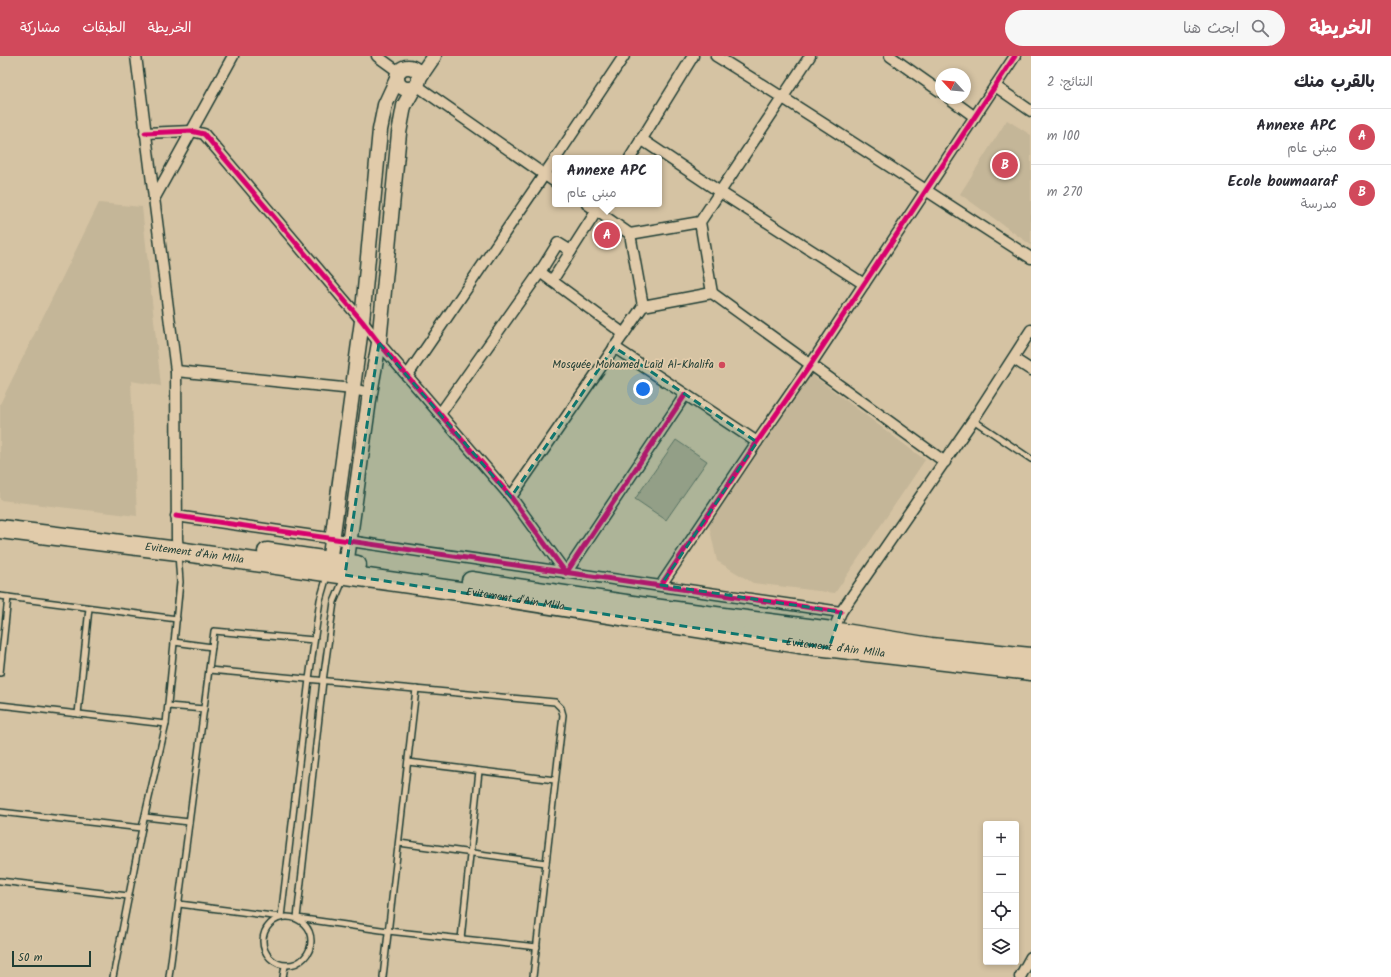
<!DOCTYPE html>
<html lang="ar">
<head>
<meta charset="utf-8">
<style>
  :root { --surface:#fff; --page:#f7f7f7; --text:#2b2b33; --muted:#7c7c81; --line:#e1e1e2; --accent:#d1495b }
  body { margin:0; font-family:Kalam,"Playpen Sans Arabic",sans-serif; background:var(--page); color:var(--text); direction:rtl }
  .controls { position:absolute; right:12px; bottom:12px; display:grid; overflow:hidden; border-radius:4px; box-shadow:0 2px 6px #0003 }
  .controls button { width:36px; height:36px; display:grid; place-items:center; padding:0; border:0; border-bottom:1px solid var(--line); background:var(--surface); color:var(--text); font:20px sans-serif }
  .compass { position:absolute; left:935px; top:12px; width:36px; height:36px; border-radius:50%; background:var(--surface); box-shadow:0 2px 6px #0003; rotate:296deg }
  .scale { position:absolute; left:12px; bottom:10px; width:79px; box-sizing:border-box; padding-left:4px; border:2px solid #1f3d34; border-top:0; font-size:11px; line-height:14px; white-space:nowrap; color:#1f3d34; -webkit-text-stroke:3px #e1cbaa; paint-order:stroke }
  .you { position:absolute; left:643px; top:333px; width:14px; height:14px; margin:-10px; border:3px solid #fff; border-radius:50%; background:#1a73e8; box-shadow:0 0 0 6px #1a73e833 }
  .badge { display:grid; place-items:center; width:26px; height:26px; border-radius:50%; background:var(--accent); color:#fff; font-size:13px; font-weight:700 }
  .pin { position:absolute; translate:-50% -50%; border:2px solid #fff; box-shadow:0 1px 4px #0006 }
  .popup { position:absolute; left:552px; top:99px; width:110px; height:52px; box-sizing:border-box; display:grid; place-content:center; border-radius:4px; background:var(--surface); filter:drop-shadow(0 1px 3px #0005); font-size:13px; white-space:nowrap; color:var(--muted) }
  .popup b { font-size:15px; color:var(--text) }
  .popup::after { content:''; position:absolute; left:50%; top:100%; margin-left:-8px; border:8px solid transparent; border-top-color:var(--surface) }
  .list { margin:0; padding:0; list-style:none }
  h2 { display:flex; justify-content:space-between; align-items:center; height:52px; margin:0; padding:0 16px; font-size:17px }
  h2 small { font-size:13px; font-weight:400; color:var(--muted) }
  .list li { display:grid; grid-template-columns:26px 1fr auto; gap:12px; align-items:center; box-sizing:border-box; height:56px; padding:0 16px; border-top:1px solid var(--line) }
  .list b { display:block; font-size:15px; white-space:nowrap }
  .list p { margin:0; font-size:13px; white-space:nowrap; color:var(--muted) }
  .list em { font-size:13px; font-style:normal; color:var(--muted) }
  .icon { flex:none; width:22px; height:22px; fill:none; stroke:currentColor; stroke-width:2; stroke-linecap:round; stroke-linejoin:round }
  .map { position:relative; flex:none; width:1031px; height:921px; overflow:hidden; direction:ltr }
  header { display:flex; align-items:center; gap:24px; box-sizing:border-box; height:56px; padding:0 20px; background:var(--accent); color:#fff }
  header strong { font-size:19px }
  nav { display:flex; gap:22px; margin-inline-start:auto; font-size:14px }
  .search { width:280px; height:36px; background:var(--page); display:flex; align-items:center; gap:10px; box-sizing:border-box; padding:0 14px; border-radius:22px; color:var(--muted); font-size:15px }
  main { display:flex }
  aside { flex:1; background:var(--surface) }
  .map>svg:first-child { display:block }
</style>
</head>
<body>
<header>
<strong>الخريطة</strong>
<div class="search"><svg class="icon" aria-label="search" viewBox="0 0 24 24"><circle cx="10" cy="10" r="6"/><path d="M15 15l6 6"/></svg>ابحث هنا</div>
<nav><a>الخريطة</a><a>الطبقات</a><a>مشاركة</a></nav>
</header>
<main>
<aside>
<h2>بالقرب منك<small>النتائج: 2</small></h2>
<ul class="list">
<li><span class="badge">A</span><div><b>Annexe APC</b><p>مبنى عام</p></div><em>100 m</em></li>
<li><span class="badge">B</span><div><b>Ecole boumaaraf</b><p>مدرسة</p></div><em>270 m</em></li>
</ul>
</aside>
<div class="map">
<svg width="1031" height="921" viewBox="0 0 1031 921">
  <rect width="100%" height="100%" fill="#d5c3a3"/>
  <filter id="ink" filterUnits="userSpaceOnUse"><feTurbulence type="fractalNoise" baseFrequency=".025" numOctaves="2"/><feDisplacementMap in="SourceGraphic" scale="8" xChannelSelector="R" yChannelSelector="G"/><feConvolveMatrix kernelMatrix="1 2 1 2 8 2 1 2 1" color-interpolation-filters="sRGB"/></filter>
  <g filter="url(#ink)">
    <g fill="#c4b698">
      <path d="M1007,64L1031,79V189L960,138Z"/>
      <path d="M99,147L142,151L161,330L131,325L137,460L0,444V348Z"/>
      <path d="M811,318L925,404L835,537L753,527L717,505L709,469Z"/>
    </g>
    <path fill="#b4a98e" stroke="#6a7361" d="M676,384L707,405L666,464L635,443Z"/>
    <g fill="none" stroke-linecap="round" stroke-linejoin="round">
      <defs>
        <g id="lane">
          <path d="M973,364L1031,403"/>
          <path d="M344,522L334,546L323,625L297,862L388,875L537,891"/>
          <path d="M0,540L177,563"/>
          <path d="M174,586L212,591"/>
          <path d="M209,614L555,646L561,652L563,659L533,921"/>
          <path d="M0,617L8,541"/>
          <path d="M0,649L166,668"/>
          <path d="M168,650L204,653"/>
          <path d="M78,658L89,552"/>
          <path d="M408,706L555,724"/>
          <path d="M0,756L142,772"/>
          <path d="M145,761L189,766"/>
          <path d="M399,787L546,807"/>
          <path d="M0,825L128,840"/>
          <path d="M179,848L281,861L309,623L320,544L327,520"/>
          <circle cx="287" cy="885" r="24"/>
          <path d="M461,883L479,715"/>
          <path d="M113,921L142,772L166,668L180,526L178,498"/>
          <path d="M169,921L214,575L314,584"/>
          <path d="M283,921L285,910"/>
          <path d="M383,921L416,633"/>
        </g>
        <g id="street">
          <path d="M136,0L176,315L177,483L178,495"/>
          <path d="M377,0L399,16"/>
          <path d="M716,0C822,65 926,135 1031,202"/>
          <path d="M890,0L941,36"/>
          <path d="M416,29L555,126"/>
          <path d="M995,30L1031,55"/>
          <path d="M949,42L975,61"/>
          <path d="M145,77L191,75L204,78L362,265L379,287L511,441L566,517L685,339"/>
          <path d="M641,83L720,136L864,228"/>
          <path d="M556,102L624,0"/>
          <path d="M630,102L693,0"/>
          <path d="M154,143L233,0"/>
          <path d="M587,148L630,178"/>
          <path d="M700,166L630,178L643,250L712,237L700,166L810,0"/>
          <path d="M571,195L601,148"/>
          <path d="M540,216L558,187L571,195L552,225"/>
          <path d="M712,237L945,406"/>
          <path d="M614,291L757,386"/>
          <path d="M1014,303L1031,314"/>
          <path d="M176,315L353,333L370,337"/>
          <path d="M407,320L555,103"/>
          <path d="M440,358L540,216L624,278"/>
          <path d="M511,441L643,250"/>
          <path d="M176,460L841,556"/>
          <path d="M661,529L757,386L811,308L1015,0"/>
          <path d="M832,578L841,556L973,364L1031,274"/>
          <path d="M1020,921L1031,901"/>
        </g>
        <g id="secondary">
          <circle cx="408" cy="22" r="11"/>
          <path d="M419,22L434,0"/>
          <path d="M328,514L362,265L380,74L385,49L397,23"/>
          <path d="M345,517L370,337L379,287L399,77L404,50L414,32"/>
        </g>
        <g id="highway">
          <path id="s1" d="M0,473L178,495L487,539L799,588L1031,615"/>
          <path d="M267,496L357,509"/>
          <path d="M471,525L653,552L832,575L931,591L1031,601"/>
        </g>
      </defs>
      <use href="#lane" stroke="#1f3d34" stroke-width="8"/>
      <use href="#street" stroke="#1f3d34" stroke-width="13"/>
      <use href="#secondary" stroke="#1f3d34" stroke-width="17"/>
      <use href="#highway" stroke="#1f3d34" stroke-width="21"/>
      <use href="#lane" stroke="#e1cbaa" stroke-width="5"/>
      <use href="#street" stroke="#e1cbaa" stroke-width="10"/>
      <use href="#secondary" stroke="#e1cbaa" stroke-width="14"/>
      <use href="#highway" stroke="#e1cbaa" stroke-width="18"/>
      <defs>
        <g id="cycleway">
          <path d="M145,77L191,75L204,78L362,265L379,287L511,441L566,517L685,339"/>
          <path d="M176,460L841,556"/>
          <path d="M661,529L757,386L811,308L1015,0"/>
        </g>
      </defs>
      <use href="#cycleway" stroke="#e1cbaa" stroke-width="8"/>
      <use href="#cycleway" stroke="#d6006c" stroke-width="5"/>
    </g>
  </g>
  <path fill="#0f766e" fill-opacity="0.2" stroke="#0f766e" stroke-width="3" stroke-dasharray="8 5" stroke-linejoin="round" d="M379,287L511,441L614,291L757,386L661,529L841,556L829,592L345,519Z"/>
  <circle fill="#d1495b" stroke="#e1cbaa" stroke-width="1.5" cx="722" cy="309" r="4"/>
  <g text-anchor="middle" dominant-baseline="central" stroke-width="3.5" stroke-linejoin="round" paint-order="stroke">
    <g font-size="11" fill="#1f3d34" stroke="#e1cbaa" text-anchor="end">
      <text x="714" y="309">Mosquée Mohamed Laïd Al-Khalifa</text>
    </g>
    <g font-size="11" fill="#1f3d34" stroke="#e1cbaa">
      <text stroke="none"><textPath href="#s1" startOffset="196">Evitement d'Ain Mlila</textPath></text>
      <text stroke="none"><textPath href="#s1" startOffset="520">Evitement d'Ain Mlila</textPath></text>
      <text stroke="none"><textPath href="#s1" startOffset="844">Evitement d'Ain Mlila</textPath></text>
    </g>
  </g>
</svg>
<div class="controls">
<button>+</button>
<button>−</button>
<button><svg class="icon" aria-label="locate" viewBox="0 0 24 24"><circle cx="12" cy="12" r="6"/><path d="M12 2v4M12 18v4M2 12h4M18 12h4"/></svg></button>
<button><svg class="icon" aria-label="layers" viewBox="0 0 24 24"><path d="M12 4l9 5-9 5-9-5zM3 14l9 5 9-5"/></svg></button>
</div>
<svg class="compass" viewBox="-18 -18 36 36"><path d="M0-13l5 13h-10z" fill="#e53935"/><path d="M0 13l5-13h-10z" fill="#7c7c81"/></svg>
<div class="scale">50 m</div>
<div class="you"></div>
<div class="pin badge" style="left:607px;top:179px">A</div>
<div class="popup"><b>Annexe APC</b>مبنى عام</div>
<div class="pin badge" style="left:1005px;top:109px">B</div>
</div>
</main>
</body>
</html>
